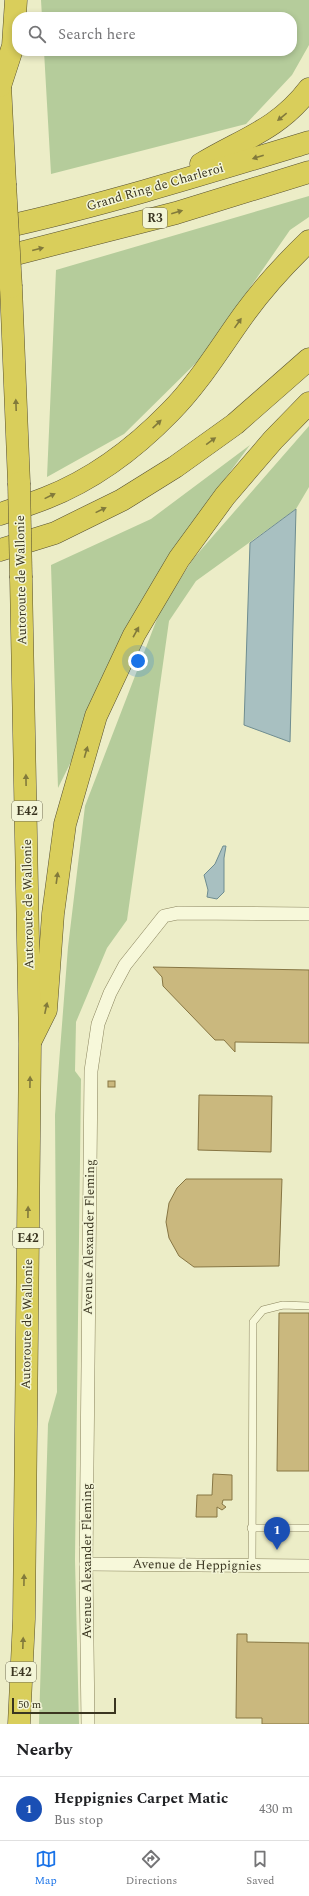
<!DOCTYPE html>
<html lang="en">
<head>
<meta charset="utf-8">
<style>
  :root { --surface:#fff; --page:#f6f6f6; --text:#202124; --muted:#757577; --line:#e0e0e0; --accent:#1a73e8 }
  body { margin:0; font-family:Spectral,serif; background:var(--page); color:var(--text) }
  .scale { position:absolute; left:12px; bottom:10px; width:104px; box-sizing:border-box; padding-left:4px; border:2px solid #3a3520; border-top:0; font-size:11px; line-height:14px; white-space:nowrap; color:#3a3520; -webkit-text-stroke:3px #f3f5d7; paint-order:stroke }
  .you { position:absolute; left:138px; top:661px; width:14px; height:14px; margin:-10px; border:3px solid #fff; border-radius:50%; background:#1a73e8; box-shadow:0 0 0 6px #1a73e833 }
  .badge { display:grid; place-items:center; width:26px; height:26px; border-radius:50%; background:var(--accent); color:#fff; font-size:13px; font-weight:700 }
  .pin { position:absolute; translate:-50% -33px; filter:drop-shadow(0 1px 2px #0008) }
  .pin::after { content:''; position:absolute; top:21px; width:14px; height:12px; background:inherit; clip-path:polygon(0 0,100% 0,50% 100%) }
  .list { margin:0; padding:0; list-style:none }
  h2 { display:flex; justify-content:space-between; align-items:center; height:52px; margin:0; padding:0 16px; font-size:17px }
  h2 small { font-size:13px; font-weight:400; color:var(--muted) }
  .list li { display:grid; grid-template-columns:26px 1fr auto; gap:12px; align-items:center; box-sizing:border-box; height:64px; padding:0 16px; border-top:1px solid var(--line) }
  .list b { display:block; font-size:15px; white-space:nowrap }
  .list p { margin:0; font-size:13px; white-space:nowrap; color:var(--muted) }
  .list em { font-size:13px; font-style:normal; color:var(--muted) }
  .icon { flex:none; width:22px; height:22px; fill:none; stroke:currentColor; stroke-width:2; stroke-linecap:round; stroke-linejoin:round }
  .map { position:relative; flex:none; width:309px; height:1724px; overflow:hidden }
  .search { position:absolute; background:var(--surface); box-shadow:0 2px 6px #0003; left:12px; right:12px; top:12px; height:44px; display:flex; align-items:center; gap:10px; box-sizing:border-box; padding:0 14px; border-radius:16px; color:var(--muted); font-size:15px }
  .sheet { height:116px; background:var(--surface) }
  nav { display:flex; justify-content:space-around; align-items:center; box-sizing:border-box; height:56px; border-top:1px solid var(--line); background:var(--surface); font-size:11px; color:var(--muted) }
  nav a { display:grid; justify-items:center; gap:2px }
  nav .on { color:var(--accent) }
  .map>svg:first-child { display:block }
</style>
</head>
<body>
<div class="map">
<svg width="309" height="1724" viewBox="0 0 309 1724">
  <rect width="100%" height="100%" fill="#ecedc7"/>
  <g fill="#b5cc9b">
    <path d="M41,0H309V45L292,75L246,124L51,174L44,51H292V17H42Z"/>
    <path d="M309,196V217L290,230L202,357L124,434L47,477L56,270Z"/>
    <path d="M309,426V487L296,509L196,581L169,621L127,920L107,948L76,1022L75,1071L81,1079L75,1560L79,1724H39L48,1424L57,1392L55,1115L68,947L85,806L160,611L193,559Z"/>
    <path d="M250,445L184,534L58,788L51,565L151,519Z"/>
  </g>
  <g fill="#a8c0c1" stroke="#6f8d90">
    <path d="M296,509L290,742L244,725L250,543Z"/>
    <path d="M223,846H226L224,858V892L217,899L207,897L208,890L204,875L215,864Z"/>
  </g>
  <g fill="#cab87e" stroke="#877643">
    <path d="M153,967L309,970V1043L235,1042V1052L224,1040H215L163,986L162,977Z"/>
    <rect x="108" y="1081" width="7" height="6"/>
    <path d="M199,1095L272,1096L271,1152L198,1150Z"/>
    <path d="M186,1179H282L279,1266L194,1267L179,1256L169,1238L166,1222L169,1203L177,1188Z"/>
    <path d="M279,1313H309V1471H277Z"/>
    <path d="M213,1474L232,1475V1500H223L222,1504L226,1507L222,1510L217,1507V1517H196L197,1495H212Z"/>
    <path d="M237,1634H247V1642L309,1643V1724H262V1718H236Z"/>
  </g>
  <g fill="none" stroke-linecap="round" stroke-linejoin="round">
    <defs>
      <g id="service">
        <path d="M251,1528H309"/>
        <path d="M252,1565L253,1322L263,1310L283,1305L309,1306"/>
      </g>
      <g id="minor">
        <path d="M86,1564L309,1566"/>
        <path d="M88,1724L86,1564L91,1071L98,1024L110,993L125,965L164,916L178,913L309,914"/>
      </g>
      <g id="motorway">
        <path d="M0,84L5,184"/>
        <path d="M0,86L13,46L16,0"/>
        <path d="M201,164C242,139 278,130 309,89"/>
        <path d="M0,228C104,205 207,173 309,142"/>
        <path d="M0,258L176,213L309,172"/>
        <path d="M11,287L19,483"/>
        <path d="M0,514C15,509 31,504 46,498C92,480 135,448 170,412C199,383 221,346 245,313C264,287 286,263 309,241"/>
        <path d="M0,550L55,533L122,500L175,467L235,424L309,359"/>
        <path d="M31,1040L46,1010L53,914L65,824L96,716L134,635L179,559L225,496L273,440L309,403"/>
        <path d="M19,1724L24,1619L30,1043L21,578"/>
      </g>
    </defs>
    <use href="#service" stroke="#89835d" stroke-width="8"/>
    <use href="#minor" stroke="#89835d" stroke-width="14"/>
    <use href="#motorway" stroke="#575031" stroke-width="23"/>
    <use href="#service" stroke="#f7f8da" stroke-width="7"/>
    <use href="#minor" stroke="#f7f8da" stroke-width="13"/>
    <use href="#motorway" stroke="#d9ce5b" stroke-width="22"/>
    <defs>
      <g id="motorway-bridge">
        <path d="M5,184L11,287"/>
        <path d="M19,483L21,578"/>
      </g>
    </defs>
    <use href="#motorway-bridge" stroke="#575031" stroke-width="23" stroke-linecap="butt"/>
    <use href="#motorway-bridge" stroke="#d9ce5b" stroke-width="22"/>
  </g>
  <defs><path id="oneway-solid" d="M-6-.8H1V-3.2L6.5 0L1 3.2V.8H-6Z"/></defs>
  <g fill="#827a3b">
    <use href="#oneway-solid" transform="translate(282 117) rotate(141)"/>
    <use href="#oneway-solid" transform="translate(258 157) rotate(163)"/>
    <use href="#oneway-solid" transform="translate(177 212) rotate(-16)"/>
    <use href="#oneway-solid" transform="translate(38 249) rotate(-14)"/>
    <use href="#oneway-solid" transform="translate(238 323) rotate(-55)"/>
    <use href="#oneway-solid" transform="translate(16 405) rotate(-92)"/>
    <use href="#oneway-solid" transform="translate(157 424) rotate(-43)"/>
    <use href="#oneway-solid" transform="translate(211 441) rotate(-36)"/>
    <use href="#oneway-solid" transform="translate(50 496) rotate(-26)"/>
    <use href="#oneway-solid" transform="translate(101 510) rotate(-26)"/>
    <use href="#oneway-solid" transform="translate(136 632) rotate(-61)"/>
    <use href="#oneway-solid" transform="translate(86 752) rotate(-74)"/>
    <use href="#oneway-solid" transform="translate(26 780) rotate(-91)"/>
    <use href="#oneway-solid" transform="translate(57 878) rotate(-82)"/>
    <use href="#oneway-solid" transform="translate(46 1008) rotate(-78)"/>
    <use href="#oneway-solid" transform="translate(30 1082) rotate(-89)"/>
    <use href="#oneway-solid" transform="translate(28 1212) rotate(-89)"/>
    <use href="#oneway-solid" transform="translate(24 1580) rotate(-89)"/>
    <use href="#oneway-solid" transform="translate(23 1643) rotate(-88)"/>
  </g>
  <g text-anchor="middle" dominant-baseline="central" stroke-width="3" stroke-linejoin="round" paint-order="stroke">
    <g fill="#f3f5d7" stroke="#726f57" stroke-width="1">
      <rect x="143" y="208" width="24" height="20" rx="3"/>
      <rect x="12" y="801" width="30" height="20" rx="3"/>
      <rect x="13" y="1228" width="30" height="20" rx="3"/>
      <rect x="6" y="1662" width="30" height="20" rx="3"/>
    </g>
    <g font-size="12" font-weight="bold" fill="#3a3520">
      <text x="155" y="218">R3</text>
      <text x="27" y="811">E42</text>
      <text x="28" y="1238">E42</text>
      <text x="21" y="1672">E42</text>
    </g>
    <g font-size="13" fill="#3a3520" stroke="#f3f5d7">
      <text transform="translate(155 187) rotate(-16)">Grand Ring de Charleroi</text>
      <text transform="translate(21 580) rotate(-91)">Autoroute de Wallonie</text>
      <text transform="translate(28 904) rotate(-91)">Autoroute de Wallonie</text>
      <text transform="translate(89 1237) rotate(-89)">Avenue Alexander Fleming</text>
      <text transform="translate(27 1324) rotate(-89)">Autoroute de Wallonie</text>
      <text transform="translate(87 1561) rotate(-90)">Avenue Alexander Fleming</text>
      <text transform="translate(197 1565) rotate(1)">Avenue de Heppignies</text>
    </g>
  </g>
</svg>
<div class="scale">50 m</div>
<div class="you"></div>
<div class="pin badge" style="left:277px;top:1550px;background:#1a4fb4">1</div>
<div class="search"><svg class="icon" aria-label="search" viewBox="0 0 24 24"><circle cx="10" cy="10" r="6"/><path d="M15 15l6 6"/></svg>Search here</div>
</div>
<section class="sheet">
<h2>Nearby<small></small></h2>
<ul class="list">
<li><span class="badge" style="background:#1a4fb4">1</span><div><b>Heppignies Carpet Matic</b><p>Bus stop</p></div><em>430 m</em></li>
</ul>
</section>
<nav>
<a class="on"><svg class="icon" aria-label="map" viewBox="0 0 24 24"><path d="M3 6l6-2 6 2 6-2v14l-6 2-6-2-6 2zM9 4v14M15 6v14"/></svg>Map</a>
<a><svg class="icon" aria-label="directions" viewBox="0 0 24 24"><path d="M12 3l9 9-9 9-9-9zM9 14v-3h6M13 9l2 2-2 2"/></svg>Directions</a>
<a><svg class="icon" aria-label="saved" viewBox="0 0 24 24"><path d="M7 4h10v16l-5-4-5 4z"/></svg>Saved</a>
</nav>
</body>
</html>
